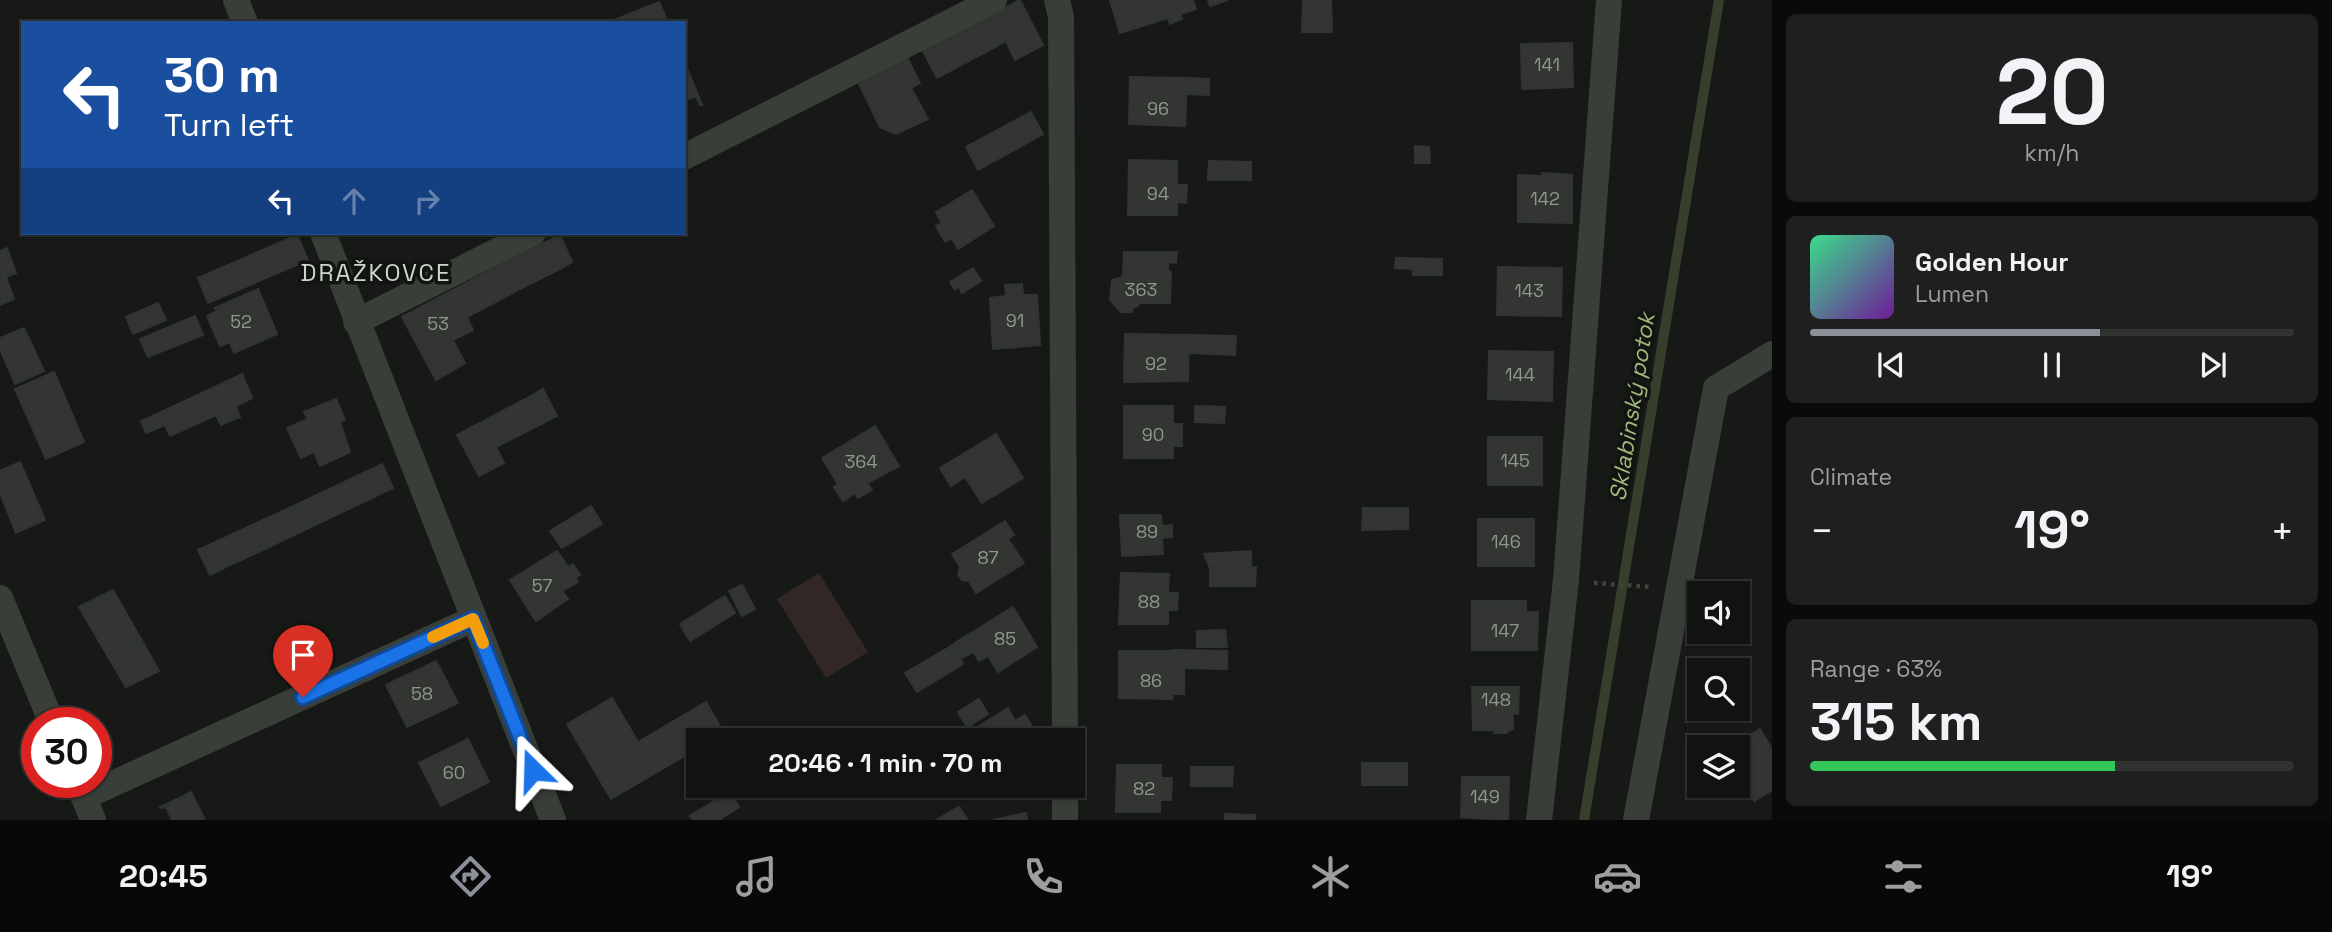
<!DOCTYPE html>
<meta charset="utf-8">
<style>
body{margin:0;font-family:"Space Grotesk",sans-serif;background:#1e201f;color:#f1f3f6;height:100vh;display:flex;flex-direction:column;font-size:26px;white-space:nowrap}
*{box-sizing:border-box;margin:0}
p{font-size:23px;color:#9c9e9f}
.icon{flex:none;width:38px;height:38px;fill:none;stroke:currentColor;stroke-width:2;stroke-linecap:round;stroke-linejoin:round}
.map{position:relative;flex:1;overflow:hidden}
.details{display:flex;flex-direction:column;gap:14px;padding:14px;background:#090a09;width:560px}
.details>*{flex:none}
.hud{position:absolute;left:21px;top:21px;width:665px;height:214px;border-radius:0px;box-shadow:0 2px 5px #0004,0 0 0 2px #303231;background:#1a4fa0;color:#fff;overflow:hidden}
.controls{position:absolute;left:1687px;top:581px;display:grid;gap:14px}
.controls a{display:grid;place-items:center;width:63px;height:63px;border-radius:0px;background:#111311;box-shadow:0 2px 5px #0004,0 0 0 2px #303231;font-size:35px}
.speed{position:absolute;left:21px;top:707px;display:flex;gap:14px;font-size:35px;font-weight:700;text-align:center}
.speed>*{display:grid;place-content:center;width:91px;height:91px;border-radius:50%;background:#111311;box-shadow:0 2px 5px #0004,0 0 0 2px #303231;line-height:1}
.speed .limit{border:10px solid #d22;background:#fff;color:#111}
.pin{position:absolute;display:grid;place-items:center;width:60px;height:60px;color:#fff;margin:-72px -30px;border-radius:50% 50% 50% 0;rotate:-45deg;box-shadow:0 0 7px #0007}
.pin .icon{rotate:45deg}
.me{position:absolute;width:77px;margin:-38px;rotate:338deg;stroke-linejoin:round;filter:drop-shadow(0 0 5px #0008)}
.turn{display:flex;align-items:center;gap:24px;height:147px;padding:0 28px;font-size:32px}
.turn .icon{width:91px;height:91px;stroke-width:2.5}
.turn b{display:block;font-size:49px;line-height:60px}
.lanes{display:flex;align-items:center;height:66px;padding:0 28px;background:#0003;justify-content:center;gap:35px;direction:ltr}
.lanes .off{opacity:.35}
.big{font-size:52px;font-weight:800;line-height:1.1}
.details .card{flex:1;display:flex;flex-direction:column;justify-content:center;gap:10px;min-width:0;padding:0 24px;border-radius:10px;background:#1e201f}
.details .dial{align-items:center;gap:0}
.dial b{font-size:91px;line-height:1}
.song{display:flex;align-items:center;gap:21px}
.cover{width:84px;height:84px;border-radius:10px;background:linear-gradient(135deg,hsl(150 70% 55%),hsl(280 70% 35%))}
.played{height:7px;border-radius:4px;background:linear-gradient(90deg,#8c9099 60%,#303231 60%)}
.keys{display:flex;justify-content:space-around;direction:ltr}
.heat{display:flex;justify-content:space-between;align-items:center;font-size:38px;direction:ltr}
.charge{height:10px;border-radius:5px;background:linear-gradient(90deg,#34c759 63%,#303231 0)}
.trip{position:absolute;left:686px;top:728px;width:399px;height:70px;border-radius:0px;background:#111311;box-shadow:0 2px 5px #0004,0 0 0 2px #303231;font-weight:800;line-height:70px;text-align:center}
.tab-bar{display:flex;height:112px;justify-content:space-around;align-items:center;background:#070807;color:#9c9e9f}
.tab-bar .icon{width:49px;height:49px}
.tab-bar .active{color:#8c9099}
.tab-bar b{font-size:32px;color:#f1f3f6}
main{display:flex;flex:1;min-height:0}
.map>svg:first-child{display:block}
.green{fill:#322726}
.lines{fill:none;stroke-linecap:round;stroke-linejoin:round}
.stream{stroke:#373f2c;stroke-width:10}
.building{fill:#323532;stroke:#313531;stroke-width:2}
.path{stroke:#40463d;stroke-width:4.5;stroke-dasharray:3.5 5;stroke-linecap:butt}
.minor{stroke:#393f38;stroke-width:26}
.route-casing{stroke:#114b97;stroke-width:18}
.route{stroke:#1a73e8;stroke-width:12}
.slow{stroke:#f59e0b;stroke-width:12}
.labels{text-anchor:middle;stroke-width:7;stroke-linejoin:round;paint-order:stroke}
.number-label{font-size:18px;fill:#8f998a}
.water-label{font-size:23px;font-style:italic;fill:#9fb87c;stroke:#121412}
.quarter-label{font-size:24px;letter-spacing:2px;fill:#cdd6c9;stroke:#121412}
</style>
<main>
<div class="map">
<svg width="1772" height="820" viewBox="0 0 1772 820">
<rect width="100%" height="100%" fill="#171917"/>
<path class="green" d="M819 573 868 652 826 678 777 599Z"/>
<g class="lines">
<path class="stream" d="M1584 820 1719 0"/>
</g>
<g class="building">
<path d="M1020 0 1043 45 1015 60 1006 41 997 46 984 19Z"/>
<path d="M1110 0H1176L1182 19 1170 24 1168 18 1120 33Z"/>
<path d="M1176 0H1193L1196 9 1180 14Z"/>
<path d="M1208 0H1228L1210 6Z"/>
<path d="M1303 0H1331L1332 32H1302Z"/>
<path d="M659 2 668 23H610L609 22Z"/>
<path d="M984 19 997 46 937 78 923 51Z"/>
<path d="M1572 43 1573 87 1522 89 1521 44Z"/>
<path d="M907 57 920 83 911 88 928 119 896 134 880 127 859 84Z"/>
<path d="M684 61 702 105H700L696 96 684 101Z"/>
<path d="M1130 77 1187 78 1185 126 1129 124Z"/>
<path d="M1187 78 1209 79V95L1186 94Z"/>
<path d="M1031 112 1043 134 978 170 966 147Z"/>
<path d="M1415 146 1429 147 1430 163H1415Z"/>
<path d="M1129 160 1177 161V185H1187L1186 203 1177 202V215H1128Z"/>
<path d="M1209 161 1251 162V180H1208Z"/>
<path d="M1542 173 1572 175V223L1518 222V175L1542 176Z"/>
<path d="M972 190 994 226 958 249 952 238 945 242 936 226 942 223 936 212Z"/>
<path d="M297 235 308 260 208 303 198 278Z"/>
<path d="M560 235 572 262 556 271 542 244Z"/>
<path d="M542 244 556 271 524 287 510 260Z"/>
<path d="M7 248 16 273 6 277 14 299 0 305V251Z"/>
<path d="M1124 252H1177L1176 263 1168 262V270L1171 272 1170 303H1140L1136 307H1133L1132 312H1121L1110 300 1112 280 1123 277Z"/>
<path d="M1396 258 1442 259V275H1413V269L1395 268Z"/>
<path d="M510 260 524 287 467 317 473 330 453 340 465 363 436 380 402 317Z"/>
<path d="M1498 267 1562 268 1561 316 1497 315Z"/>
<path d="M973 268 981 281 962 293 959 286 955 290 950 282Z"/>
<path d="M1022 284 1023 295H1037L1040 345 993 349 990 298 1006 296 1005 285Z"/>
<path d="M258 289 277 334 234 353 230 342 220 346 207 316 217 311 215 308Z"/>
<path d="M158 303 166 320 133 334 126 317Z"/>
<path d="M195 316 203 335 148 357 140 339Z"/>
<path d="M24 328 44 371 15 384 0 349V338Z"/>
<path d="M1125 334 1189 335 1188 381 1124 382Z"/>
<path d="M1189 335 1236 336 1235 355 1189 353Z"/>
<path d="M1489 351 1553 352 1552 401 1488 399Z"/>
<path d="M54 372 84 442 46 459 15 389Z"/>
<path d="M242 374 252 398 236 406 240 417 221 425 216 415 170 436 159 413Z"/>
<path d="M543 389 557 416 545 422 531 396Z"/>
<path d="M531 396 545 422 496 447 504 463 479 476 457 435Z"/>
<path d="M336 399 345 420 340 422 350 452 320 466 314 452 301 458 287 428 308 419 304 412Z"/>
<path d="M1124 406H1173V424H1182V446H1173V458H1124Z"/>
<path d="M1195 406 1225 407 1224 423 1195 422Z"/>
<path d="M159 413 165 425 146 433 141 421Z"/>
<path d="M875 426 899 466 867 483 872 490 858 498 855 493 843 501 834 487 838 484 822 458Z"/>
<path d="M996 434 1023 478 982 503 965 477 951 486 940 468Z"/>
<rect x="1488" y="437" width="54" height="48"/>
<path d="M20 462 45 520 16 533 0 493V471Z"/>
<path d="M382 464 393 488 311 527 300 503Z"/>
<path d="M300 503 311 527 263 550 252 525Z"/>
<path d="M591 506 602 524 562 548 550 531Z"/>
<path d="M1363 508H1408V529L1362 530Z"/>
<path d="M1120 515H1161L1162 526 1172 525V537L1162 538 1163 554 1122 556Z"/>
<rect x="1478" y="519" width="56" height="47"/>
<path d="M1005 521 1014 535 1008 539 1024 563 976 593 969 581 962 580 958 574 960 567 952 554Z"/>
<path d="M252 525 263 550 222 569 209 545Z"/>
<path d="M209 545 222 569 210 575 198 550Z"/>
<path d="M557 551 568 567 573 564 580 575 575 578 578 582 562 591 568 599 536 621 510 580Z"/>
<path d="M1251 551V567L1210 568 1204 554Z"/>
<path d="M1256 567 1255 586H1210V568Z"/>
<path d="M1121 573 1169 574 1168 593H1178L1177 610H1168V624H1119Z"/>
<path d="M742 585 755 609 742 616 729 591Z"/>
<path d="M113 590 141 639 107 655 79 607Z"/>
<path d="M725 596 735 613 690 641 680 624Z"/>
<path d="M1472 601H1526V612H1538L1537 650H1472Z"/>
<path d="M1013 607 1037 647 998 672 973 632Z"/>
<path d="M1225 630 1227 647H1197V631Z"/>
<path d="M973 632 988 656 979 661 964 637Z"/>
<path d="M964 637 973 652 960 659 951 646Z"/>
<path d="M141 639 159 671 126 687 107 655Z"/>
<path d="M951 646 963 664 917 692 905 673Z"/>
<path d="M1173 650 1227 651V669L1173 668Z"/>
<path d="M1119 651H1173V668H1184V694H1173L1172 699 1119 698Z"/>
<path d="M436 661 458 703 407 727 386 685Z"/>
<path d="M1472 687H1519L1518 714 1513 713V729L1507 731V733H1494L1495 730H1473Z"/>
<path d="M612 698 638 742 706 702 724 733 711 740H698V748L611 799 567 724Z"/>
<path d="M979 699 988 714 967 727 958 712Z"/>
<path d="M1008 708 1015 721 1025 715 1036 733 1027 739 1028 740H967L964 736Z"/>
<path d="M1760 729 1772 749V790L1754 801 1738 774V747H1731Z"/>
<path d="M468 739 489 782 441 806 419 763Z"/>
<rect x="1362" y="763" width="45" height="22"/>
<path d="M1117 765H1161V778H1172L1171 800H1160V812H1116Z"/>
<path d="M1191 767H1233L1232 786H1191Z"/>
<path d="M1462 777H1509L1508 820 1461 817Z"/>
<path d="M910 786H924L914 792Z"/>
<path d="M730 791 739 807 719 820H693L690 816Z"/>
<path d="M191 792 205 820H172L166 807 159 808Z"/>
<path d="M959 807 968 820H937L951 811Z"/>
<path d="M1026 813 1027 820H993Z"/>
<path d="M1225 814 1255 815V820H1225Z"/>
</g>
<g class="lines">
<path class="path" d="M1594 583 1652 587"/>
<g class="minor">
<path d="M236 0 245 23"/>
<path d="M1057 0 1061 17 1065 740"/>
<path d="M684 157 994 0"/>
<path d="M323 233 553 820"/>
<path d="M356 322 533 233"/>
<path d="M0 598 52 723"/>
<path d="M78 782 93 820"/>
<path d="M1065 786V820"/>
<path d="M84 797 473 619"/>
<path d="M1539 820 1566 580 1609 0"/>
<path d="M1636 820 1716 388 1772 354"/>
</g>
</g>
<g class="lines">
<defs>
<path id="route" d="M303 697 473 619 533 770"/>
</defs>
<use href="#route" class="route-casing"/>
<use href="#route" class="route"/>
<path class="slow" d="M433 637 473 619 483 643"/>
</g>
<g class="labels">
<g class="number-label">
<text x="1547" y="71">141</text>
<text x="1158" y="115">96</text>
<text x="1158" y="200">94</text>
<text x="1545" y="205">142</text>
<text x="1141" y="296">363</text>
<text x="1529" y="297">143</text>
<text x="1015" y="327">91</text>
<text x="241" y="328">52</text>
<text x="438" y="330">53</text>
<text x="1156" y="370">92</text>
<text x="1520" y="381">144</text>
<text x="1153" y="441">90</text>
<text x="1515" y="467">145</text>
<text x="861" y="468">364</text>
<text x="1147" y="538">89</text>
<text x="1506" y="548">146</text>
<text x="988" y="564">87</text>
<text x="542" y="592">57</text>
<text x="1149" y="608">88</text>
<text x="1505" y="637">147</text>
<text x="1005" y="645">85</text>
<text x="1151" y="687">86</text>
<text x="422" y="700">58</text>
<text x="1496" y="706">148</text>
<text x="454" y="779">60</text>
<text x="1144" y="795">82</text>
<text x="1485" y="803">149</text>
</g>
<g class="water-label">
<text transform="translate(1632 407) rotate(-81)" y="8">Sklabinský potok</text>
</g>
<g class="quarter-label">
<text x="376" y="281">DRAŽKOVCE</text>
</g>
</g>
</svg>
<div class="controls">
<a><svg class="icon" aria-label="sound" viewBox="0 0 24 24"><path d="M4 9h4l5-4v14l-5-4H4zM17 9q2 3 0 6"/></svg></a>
<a><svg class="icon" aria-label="search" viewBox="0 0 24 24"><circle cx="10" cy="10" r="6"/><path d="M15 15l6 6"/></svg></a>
<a><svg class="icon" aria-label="layers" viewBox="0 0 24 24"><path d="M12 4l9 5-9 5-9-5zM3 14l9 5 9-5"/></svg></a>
</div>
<div class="speed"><div class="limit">30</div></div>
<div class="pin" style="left:303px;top:697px;background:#d93025"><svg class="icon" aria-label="arrive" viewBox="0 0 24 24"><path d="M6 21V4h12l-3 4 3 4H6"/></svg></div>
<svg class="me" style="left:533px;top:770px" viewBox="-20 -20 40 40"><path d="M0-17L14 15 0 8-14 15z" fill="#1a73e8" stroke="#fff" stroke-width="4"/></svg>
<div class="trip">20:46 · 1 min · 70 m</div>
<div class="hud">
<div class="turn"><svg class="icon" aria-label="left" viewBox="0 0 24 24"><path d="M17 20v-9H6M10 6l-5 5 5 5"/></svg><div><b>30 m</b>Turn left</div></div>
<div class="lanes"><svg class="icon" aria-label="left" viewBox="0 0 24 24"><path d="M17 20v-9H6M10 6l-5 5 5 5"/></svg><svg class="icon off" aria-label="ahead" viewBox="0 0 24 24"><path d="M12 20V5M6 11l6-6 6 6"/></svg><svg class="icon off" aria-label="right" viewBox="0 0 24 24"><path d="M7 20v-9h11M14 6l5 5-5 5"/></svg></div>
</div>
</div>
<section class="details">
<div class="card dial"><b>20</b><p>km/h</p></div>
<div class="card">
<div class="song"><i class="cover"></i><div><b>Golden Hour</b><p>Lumen</p></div></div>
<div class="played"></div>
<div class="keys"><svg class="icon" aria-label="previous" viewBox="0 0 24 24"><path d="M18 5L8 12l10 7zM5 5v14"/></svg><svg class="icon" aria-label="pause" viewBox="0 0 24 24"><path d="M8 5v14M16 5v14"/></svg><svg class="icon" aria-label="next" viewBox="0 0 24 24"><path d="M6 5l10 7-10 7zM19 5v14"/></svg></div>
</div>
<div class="card"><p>Climate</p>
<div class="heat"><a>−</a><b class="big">19°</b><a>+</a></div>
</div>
<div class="card"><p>Range · 63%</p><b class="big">315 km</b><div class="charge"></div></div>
</section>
</main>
<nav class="tab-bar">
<b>20:45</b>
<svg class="icon active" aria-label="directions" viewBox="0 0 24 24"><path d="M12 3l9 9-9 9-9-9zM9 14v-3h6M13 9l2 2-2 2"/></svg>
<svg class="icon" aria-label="music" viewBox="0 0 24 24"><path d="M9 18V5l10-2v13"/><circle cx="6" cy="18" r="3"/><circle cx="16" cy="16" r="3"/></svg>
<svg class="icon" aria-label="phone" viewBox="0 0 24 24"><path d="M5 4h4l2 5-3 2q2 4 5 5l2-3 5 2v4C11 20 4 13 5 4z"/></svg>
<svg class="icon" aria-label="climate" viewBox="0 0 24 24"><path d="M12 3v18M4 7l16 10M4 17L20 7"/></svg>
<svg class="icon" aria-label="car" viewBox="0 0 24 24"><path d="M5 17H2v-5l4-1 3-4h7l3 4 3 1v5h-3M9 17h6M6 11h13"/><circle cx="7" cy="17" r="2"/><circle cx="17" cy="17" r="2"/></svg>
<svg class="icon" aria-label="filters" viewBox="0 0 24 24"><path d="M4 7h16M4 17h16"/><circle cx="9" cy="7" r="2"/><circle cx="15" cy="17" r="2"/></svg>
<b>19°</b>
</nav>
